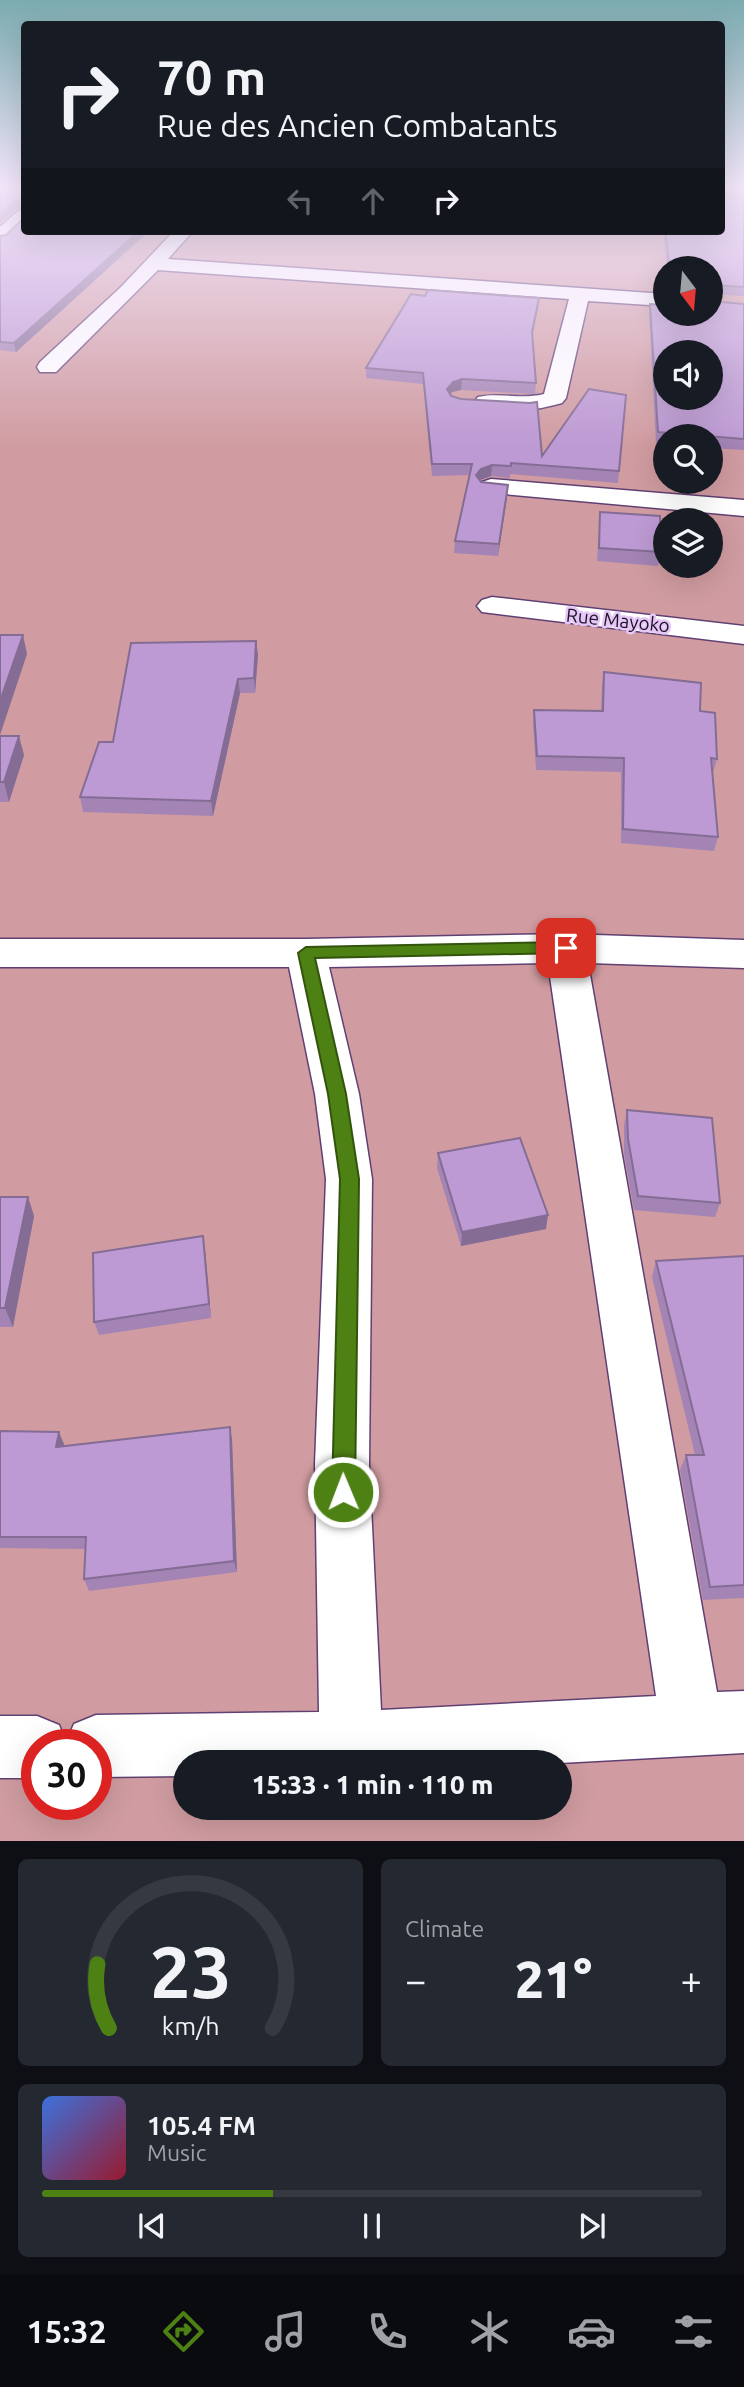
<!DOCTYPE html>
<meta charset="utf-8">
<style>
body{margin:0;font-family:Ubuntu,sans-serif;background:#242831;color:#f1f3f6;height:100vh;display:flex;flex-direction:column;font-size:26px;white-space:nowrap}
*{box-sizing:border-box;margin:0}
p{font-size:23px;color:#9ea1a6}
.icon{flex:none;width:38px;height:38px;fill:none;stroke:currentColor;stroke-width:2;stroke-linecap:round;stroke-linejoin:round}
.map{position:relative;height:1841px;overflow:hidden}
.panel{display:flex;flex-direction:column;gap:18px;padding:18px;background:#0d0f14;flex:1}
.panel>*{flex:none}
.top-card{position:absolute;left:21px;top:21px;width:704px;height:214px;border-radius:7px;box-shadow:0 7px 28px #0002;background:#171b24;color:#f1f3f6;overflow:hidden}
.needle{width:46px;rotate:164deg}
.buttons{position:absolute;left:653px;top:256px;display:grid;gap:14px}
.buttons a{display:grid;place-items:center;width:70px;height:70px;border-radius:50%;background:#171b24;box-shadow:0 7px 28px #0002;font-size:35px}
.speed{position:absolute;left:21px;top:1729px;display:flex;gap:14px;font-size:35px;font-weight:700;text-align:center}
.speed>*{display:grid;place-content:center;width:91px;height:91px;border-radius:50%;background:#171b24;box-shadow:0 7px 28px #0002;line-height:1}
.speed .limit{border:10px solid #d22;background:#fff;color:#111}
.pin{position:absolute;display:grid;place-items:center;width:60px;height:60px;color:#fff;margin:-30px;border-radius:14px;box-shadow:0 4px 10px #0006}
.me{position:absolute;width:77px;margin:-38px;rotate:359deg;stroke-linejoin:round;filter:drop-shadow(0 0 5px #0008)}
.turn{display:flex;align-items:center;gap:24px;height:147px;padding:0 21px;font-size:32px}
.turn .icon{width:91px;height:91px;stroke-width:2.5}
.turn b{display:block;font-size:49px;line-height:60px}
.lanes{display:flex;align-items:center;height:66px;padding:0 21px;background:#0003;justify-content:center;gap:35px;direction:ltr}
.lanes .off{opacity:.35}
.big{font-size:52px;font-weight:800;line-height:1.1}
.panel .widget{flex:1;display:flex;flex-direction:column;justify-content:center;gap:10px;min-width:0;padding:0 24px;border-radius:10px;background:#242831}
.panel .dial{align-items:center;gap:0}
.dial svg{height:182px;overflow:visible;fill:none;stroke:#363941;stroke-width:7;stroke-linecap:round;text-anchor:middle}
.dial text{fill:#f1f3f6;stroke:none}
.song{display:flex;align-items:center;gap:21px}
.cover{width:84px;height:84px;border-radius:10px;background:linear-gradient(135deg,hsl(220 70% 55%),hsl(350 70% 35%))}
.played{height:7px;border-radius:4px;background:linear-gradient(90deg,#4e8114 35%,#363941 35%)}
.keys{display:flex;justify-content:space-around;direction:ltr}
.heat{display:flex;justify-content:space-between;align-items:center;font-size:38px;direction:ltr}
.panel .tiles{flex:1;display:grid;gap:18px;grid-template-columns:1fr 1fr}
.widget:last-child{grid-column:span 2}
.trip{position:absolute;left:173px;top:1750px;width:399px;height:70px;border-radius:35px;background:#171b24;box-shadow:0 7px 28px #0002;font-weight:800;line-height:70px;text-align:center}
.tabs{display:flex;height:112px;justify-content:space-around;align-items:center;background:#090b0e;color:#9ea1a6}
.tabs .icon{width:49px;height:49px}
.tabs .on{color:#4e8114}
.tabs b{font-size:32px;color:#f1f3f6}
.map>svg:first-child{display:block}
.green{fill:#d09ca1;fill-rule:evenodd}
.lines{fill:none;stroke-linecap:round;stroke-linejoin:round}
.minor-casing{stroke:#604073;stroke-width:3}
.minor{fill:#fff;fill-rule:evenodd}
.wall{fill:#a384b5}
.shaded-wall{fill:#846c94}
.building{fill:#bd9ad3;stroke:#846c94;stroke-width:2;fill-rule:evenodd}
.route{fill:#4e8114;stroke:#33540d;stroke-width:2}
.labels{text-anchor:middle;stroke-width:5;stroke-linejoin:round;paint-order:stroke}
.far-street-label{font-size:19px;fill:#201328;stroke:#e5c7f7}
</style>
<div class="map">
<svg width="744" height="1841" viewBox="0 0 744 1841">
<rect width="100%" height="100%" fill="#e5c7f7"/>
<path class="green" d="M0 188H24V231H721V188H744V1841H0ZM665 268H710V313H665ZM665 352H710V397H665ZM665 436H710V481H665ZM665 520H710V565H665ZM37 1745H96V1804H37ZM186 1762H560V1808H186Z"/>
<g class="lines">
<defs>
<g id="minor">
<path d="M24 210V224L6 241 0 243V227L18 211Z"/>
<path d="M174 231H193L168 259 665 294V306L588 301 566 398 562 403C533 411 508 414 478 407L474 402 478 397C500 392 521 400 544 394L569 299 158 270 56 372H40L37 367 40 362 121 287Z"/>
<path d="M491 479 744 500V516L482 492 478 487 482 482Z"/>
<path d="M492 597 744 626V644L482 612 477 606 482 600Z"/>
<path d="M566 934 744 940V968L588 963 717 1692 744 1691V1753L560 1763 186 1762V1776L96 1777V1745H37V1778H0V1716H37L59 1725 66 1742 74 1724 96 1715 319 1712 315 1464 326 1179 315 1094 289 967H0V939H306ZM548 963 656 1696 381 1710 369 1464 372 1179 359 1094 329 967Z"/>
</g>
</defs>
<use href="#minor" class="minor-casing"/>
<use href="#minor" class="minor"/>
</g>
<g class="wall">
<path d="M24 188V231H149L16 352 0 350V236L6 235 24 218V208L16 209Z"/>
<path d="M721 188H744V193L721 192Z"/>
<path d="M744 198V296L710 294V268H667L663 231H721Z"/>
<path d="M425 296 539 298 532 337 536 383 535 394 461 390 452 392 451 395 542 456 619 471 618 483 510 474V478L491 476 480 480 481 482 507 497 498 556 454 553 455 541 470 475 432 476 423 384 366 378V368Z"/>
<path d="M650 304H744V450L710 448V436H665V444L656 443 649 314Z"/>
<path d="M600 512 661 552 658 566 597 561Z"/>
<path d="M256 641 258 655 255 693H240L213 816 83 812 80 797 113 742Z"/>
<path d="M604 672 700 711 717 759 713 773 712 772 718 837 714 851 621 843V772L536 770 533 724 534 710 601 711 602 686Z"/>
<path d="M0 736 24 755 9 802H0Z"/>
<path d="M627 1110 720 1203 715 1217 634 1210 624 1154V1125Z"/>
<path d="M438 1153 546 1229 461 1246 437 1168Z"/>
<path d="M0 1197H28L34 1216 13 1327H0Z"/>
<path d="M205 1250 211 1318 99 1335 94 1322Z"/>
<path d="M744 1256V1598L703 1600 680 1470 686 1455H695L652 1277 656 1261Z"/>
<path d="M230 1427 232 1440 237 1572 89 1591 84 1579 85 1549 0 1548V1431L64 1444V1446Z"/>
</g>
<g class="shaded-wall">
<path d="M24 200V208L16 209 0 223V214L15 201Z"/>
<path d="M139 231H149L16 352 14 343Z"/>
<path d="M539 298 538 308 531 343 532 332Z"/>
<path d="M462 379 461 390 452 392 446 400 447 389 453 382Z"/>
<path d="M492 465 491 476 480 480 476 475 481 469Z"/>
<path d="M508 485 507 497 498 556 499 544Z"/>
<path d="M23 635 27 654 0 735V701Z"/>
<path d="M256 641 258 655 255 693 254 678Z"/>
<path d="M238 679 240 693 213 816 211 801Z"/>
<path d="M19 736 24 755 9 802 4 782Z"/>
<path d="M28 1197 34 1216 13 1327 5 1308Z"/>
<path d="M548 1215 546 1229 461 1246 462 1232Z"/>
<path d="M203 1236 205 1250 211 1318 209 1304Z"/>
<path d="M230 1427 232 1440 237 1572 234 1561Z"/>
<path d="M59 1432 64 1444 61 1460 56 1447Z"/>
</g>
<g class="building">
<path d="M0 188H24V231H139L14 343 0 342V236L6 235 24 218V200L15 201 0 214Z"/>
<path d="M721 197 744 198V287L712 285 710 286V268H670L665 231H721Z"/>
<path d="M428 290 539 298 532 332 536 383 462 379 453 382 447 389 451 396 461 399 530 403 537 402 542 456 589 389 626 395 619 471 511 463V466L492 465 481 469 476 475 481 482 508 485 499 544 455 541 472 464H432L423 373 366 368 411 294 425 296Z"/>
<path d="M710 301 744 304V439L658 432 650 304 665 305V313H710ZM665 352H710V397H665Z"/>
<path d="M600 512 660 516 661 552 599 548Z"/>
<path d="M0 635H23L0 701Z"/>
<path d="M256 641 254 678 238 679 211 801 80 797 99 742H113L131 643Z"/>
<path d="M604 672 701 683 700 711 715 713 717 759 711 758 718 837 623 829 624 758 537 756 534 710 603 711Z"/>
<path d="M0 736H19L4 782H0Z"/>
<path d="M627 1110 712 1118 720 1203 638 1196 628 1139Z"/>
<path d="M520 1138 548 1215 462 1232 438 1153Z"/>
<path d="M0 1197H28L5 1308H0Z"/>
<path d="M203 1236 209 1304 94 1322 93 1253Z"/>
<path d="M744 1256V1585L710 1587 686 1455H704L656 1261Z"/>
<path d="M230 1427 234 1561 84 1579 86 1537H0V1431L59 1432 56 1447Z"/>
</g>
<linearGradient id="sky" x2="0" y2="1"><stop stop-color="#7babb0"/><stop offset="0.42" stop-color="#f3e6fb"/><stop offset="1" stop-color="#f3e6fb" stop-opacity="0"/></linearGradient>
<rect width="744" height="446" fill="url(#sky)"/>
<path class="route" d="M566 942 574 948 566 953 315 958 346 1094 359 1179 355 1492 351 1500 343 1503 335 1500 332 1492 340 1179 328 1094 298 953 306 947Z"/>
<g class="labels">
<g class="far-street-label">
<text transform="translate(618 620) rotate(6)" y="7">Rue Mayoko</text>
</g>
</g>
</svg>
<div class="buttons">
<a><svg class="needle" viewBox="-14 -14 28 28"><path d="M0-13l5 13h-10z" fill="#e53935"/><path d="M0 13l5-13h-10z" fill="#9ea1a6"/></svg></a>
<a><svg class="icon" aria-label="sound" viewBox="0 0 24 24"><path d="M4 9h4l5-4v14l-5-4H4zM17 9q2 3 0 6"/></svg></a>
<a><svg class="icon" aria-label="search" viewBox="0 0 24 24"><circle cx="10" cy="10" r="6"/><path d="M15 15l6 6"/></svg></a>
<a><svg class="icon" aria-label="layers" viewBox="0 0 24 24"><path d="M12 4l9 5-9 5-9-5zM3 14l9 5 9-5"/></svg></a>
</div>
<div class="speed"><div class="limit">30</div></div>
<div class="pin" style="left:566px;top:948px;background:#d93025"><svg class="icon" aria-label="arrive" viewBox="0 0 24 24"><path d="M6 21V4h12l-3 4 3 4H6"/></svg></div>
<svg class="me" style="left:343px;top:1492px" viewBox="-20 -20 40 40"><circle r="17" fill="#4e8114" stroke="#fff" stroke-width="3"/><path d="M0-11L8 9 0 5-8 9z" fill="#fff"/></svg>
<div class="trip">15:33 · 1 min · 110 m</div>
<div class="top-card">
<div class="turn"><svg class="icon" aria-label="right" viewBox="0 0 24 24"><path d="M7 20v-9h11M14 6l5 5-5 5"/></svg><div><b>70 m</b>Rue des Ancien Combatants</div></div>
<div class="lanes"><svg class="icon off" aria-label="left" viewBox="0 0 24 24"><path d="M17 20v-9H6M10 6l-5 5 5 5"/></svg><svg class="icon off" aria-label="ahead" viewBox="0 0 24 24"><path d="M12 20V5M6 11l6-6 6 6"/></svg><svg class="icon" aria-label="right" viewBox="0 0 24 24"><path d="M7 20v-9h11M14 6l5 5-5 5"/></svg></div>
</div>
</div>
<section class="panel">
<div class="tiles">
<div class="widget dial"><svg viewBox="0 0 100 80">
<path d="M14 69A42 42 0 1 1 86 69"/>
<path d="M14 69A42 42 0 0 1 9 41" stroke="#4e8114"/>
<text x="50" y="56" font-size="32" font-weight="700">23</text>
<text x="50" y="72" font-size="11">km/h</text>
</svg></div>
<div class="widget"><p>Climate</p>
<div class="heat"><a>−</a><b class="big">21°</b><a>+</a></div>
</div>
<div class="widget">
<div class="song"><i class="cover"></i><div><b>105.4 FM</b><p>Music</p></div></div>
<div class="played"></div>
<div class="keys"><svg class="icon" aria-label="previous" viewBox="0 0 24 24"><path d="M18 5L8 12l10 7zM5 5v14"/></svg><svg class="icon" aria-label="pause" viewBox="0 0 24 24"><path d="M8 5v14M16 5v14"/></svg><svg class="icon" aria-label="next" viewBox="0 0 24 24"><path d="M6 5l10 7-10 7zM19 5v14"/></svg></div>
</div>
</div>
</section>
<nav class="tabs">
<b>15:32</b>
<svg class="icon on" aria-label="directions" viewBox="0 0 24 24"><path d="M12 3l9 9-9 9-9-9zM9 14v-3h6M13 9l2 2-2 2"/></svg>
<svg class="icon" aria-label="music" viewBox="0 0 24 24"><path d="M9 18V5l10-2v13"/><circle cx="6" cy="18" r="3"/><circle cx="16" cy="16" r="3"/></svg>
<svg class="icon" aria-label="phone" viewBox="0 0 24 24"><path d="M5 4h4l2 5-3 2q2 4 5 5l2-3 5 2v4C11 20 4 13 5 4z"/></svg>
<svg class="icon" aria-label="climate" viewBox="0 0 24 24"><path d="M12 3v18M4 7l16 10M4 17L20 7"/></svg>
<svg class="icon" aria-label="car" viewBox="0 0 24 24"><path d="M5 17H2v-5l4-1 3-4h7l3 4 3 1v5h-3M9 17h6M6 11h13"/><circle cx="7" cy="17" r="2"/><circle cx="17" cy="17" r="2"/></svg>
<svg class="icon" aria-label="filters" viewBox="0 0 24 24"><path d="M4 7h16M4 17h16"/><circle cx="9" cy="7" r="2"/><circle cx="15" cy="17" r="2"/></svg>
</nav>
